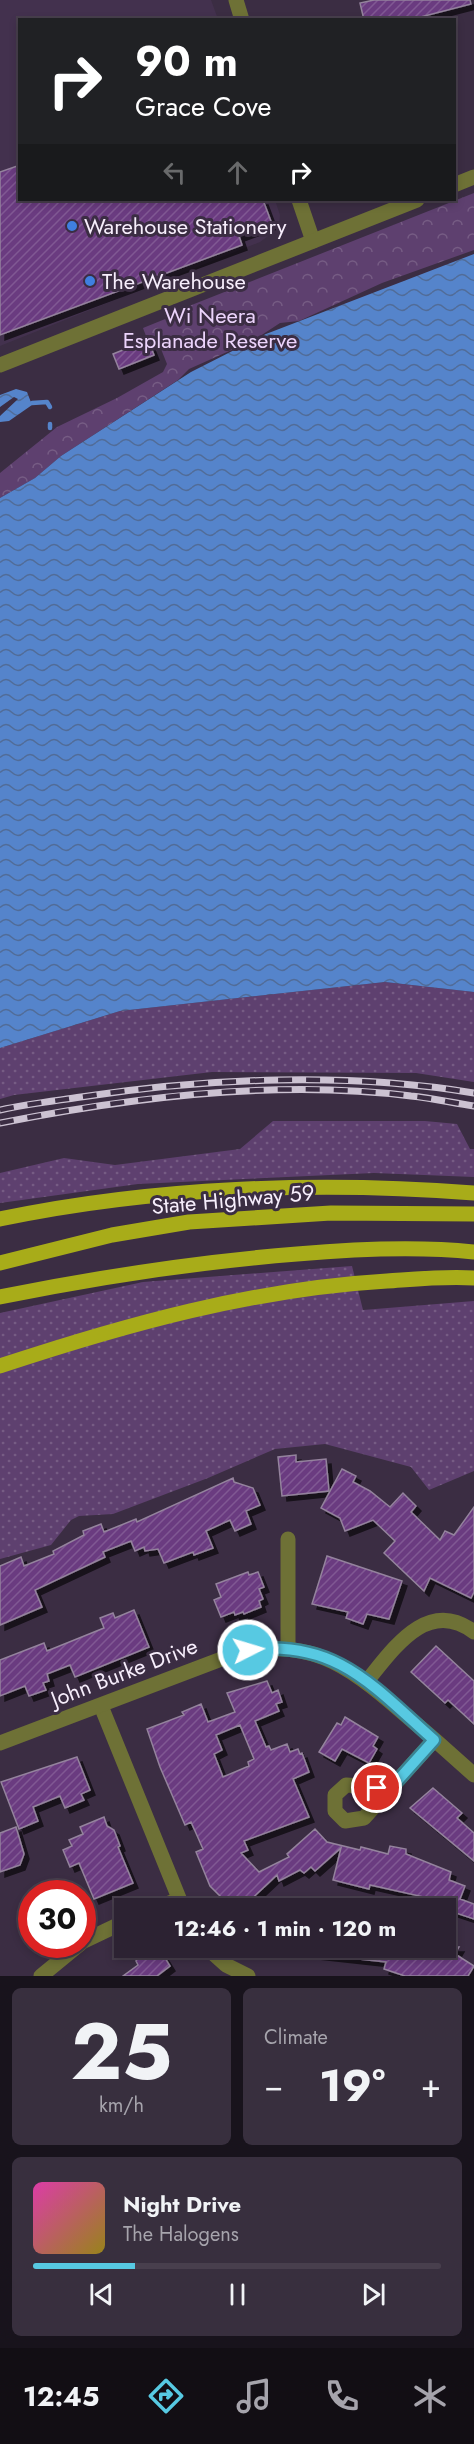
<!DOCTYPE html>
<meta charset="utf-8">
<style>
body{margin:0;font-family:Jost,sans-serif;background:#382f3e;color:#f1f3f6;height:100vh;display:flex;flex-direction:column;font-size:22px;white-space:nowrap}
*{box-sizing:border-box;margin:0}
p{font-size:20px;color:#a6a4ac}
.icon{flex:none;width:33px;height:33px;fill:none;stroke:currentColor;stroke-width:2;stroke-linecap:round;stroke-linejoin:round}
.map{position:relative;height:1976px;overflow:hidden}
.drawer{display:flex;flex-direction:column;gap:12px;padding:12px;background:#18131c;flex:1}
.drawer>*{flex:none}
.guide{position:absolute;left:18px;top:18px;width:438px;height:183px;border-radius:0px;box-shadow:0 3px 9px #0003,0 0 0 2px #483f4d;background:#202124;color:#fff;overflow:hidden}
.speed{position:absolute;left:18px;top:1880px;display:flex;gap:12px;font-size:30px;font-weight:700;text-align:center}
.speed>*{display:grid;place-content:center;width:78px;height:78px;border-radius:50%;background:#2c2232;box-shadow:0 3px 9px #0003,0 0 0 2px #483f4d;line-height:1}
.speed .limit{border:9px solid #d22;background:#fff;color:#111}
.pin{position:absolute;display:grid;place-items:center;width:51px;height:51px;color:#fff;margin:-26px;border:3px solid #fff;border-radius:50%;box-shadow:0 2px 6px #0007}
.me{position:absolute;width:66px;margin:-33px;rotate:85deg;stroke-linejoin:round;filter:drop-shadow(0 0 4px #0008)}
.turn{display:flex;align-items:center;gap:21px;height:126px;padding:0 18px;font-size:27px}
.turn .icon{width:78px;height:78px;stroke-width:2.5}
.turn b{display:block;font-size:42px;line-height:51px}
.lanes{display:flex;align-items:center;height:57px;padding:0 18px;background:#0003;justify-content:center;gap:30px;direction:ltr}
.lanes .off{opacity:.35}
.big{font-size:45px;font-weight:700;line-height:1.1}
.drawer .card{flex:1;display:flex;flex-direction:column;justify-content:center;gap:9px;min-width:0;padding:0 21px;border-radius:9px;background:#382f3e}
.drawer .dial{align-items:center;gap:0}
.dial b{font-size:78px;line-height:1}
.song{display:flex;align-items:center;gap:18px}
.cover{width:72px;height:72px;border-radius:9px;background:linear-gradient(135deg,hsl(320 70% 55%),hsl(50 70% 35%))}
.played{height:6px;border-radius:3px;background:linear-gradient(90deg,#57c9e2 25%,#483f4d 25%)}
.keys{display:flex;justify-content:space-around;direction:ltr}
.heat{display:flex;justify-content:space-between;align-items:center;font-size:33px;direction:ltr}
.drawer .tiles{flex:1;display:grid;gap:12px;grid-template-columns:1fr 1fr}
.card:last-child{grid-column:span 2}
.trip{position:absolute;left:114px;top:1898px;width:342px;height:60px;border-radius:0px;background:#2c2232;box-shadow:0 3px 9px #0003,0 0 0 2px #483f4d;font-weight:700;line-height:60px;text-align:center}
.dock{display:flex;height:96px;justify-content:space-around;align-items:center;background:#120e14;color:#a6a4ac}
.dock .icon{width:42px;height:42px}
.dock .selected{color:#57c9e2}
.dock b{font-size:27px;color:#f1f3f6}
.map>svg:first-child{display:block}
.built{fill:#43314e}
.grass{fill:url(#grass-dots)}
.park{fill:url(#park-crowns)}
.water{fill:url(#water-waves)}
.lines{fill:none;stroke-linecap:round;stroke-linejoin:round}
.stream{stroke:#5584cb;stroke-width:4.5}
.building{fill:url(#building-hatch);stroke:#94839d;stroke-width:1.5;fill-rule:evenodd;filter:url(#shadow)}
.minor{stroke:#6e7136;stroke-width:15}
.major{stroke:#a8ac19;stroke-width:15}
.rail-casing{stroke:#ccc2d2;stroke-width:7}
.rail{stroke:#3b2d43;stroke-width:4.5;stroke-dasharray:14;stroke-linecap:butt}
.route-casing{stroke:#398393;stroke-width:15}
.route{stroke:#57c9e2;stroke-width:10}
.shop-dot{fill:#3f7fe0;stroke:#3b2d43;stroke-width:2}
.labels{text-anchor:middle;stroke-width:6;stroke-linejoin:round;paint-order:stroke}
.poi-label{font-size:22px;fill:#f7eefc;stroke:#3b2d43;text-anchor:start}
.park-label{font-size:22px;fill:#ecd4fc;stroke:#3b2d43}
.street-label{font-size:22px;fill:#f7eefc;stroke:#3b2d43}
</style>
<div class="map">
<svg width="474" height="1976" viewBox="0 0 474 1976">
<defs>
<pattern id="grass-dots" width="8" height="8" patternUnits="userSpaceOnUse" patternTransform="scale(1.5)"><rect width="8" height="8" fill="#5e406f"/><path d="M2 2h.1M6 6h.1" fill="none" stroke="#765c84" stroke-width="1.8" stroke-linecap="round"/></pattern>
<pattern id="park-crowns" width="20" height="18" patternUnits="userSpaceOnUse" patternTransform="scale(1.5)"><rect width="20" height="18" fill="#5e406f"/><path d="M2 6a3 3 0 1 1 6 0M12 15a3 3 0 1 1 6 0" fill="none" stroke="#765c84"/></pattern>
<pattern id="water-waves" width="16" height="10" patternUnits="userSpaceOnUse" patternTransform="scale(1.5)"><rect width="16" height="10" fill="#5584cb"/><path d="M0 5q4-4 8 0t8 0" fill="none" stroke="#516c98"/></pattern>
<pattern id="building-hatch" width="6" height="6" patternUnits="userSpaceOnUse" patternTransform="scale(1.5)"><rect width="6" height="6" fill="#6a3b80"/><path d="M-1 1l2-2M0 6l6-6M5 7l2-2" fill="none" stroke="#805893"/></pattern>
<filter id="shadow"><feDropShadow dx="5" dy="5" stdDeviation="0" flood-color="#0009"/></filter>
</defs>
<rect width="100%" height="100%" fill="#3b2d43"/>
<path class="built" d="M0 0H211L218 19 20 20V200H275L280 215 279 228 260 242 0 346Z"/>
<g class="grass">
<path d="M385 982 474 992V1082L416 1073 212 1072 14 1095 0 1099V1048L120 1011Z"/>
<path d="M273 1121H425L457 1124 470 1149H474V1177L374 1173 138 1184 0 1203V1173L64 1158 115 1165 240 1149Z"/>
<path d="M352 1266 363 1310 474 1301V1471L429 1490 411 1467 325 1444 275 1449 208 1478 113 1514 79 1516 71 1520 51 1545 0 1559V1313L143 1282Z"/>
</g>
<path class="park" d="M474 193V250L382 283 299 321 280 323 254 340 189 369 178 380 61 456 35 478 0 498V473L57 427 117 398 163 372 167 364 161 349 152 352 143 328 180 313 179 310Z"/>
<g class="water">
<path d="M474 254V992L385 982 120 1011 0 1048V498L35 478 61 456 191 372 266 334Z"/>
<path d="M16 389 27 392 32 405 9 421 0 422V416L18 399 14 397 0 407V395Z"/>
</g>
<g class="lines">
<g class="stream">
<path d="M32 403 47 402 50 407"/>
<path d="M50 428V424"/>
</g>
</g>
<g class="building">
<path d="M374 0H470L471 4 409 20H364L360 3Z"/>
<path d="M20 165V200H263L272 224 239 236 242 245 0 335V172Z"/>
<path d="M148 340 154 355 119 369 113 354Z"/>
<path d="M296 1455V1462L326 1459 329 1491 282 1496 278 1457Z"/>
<path d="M342 1469 356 1476 353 1482 370 1491 390 1507 403 1493 416 1506 411 1512 440 1540 445 1531 454 1535 474 1507V1592L471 1598 430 1578 424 1591 384 1553 395 1541 373 1520 345 1531 340 1518 321 1508Z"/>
<path d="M233 1478 234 1482 253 1488 260 1505 246 1511 251 1524 235 1531 230 1520 206 1531 213 1548 194 1555 193 1552 164 1563 158 1549 145 1551 144 1547 135 1551 131 1541 103 1552 105 1557 35 1590 42 1607 0 1625V1566L21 1557 24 1566 54 1554 53 1551 84 1535 83 1531 101 1524 104 1532 136 1519 137 1522Z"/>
<path d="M327 1556 402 1581 389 1619 367 1614 363 1624 346 1618 348 1612 312 1604Z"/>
<path d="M248 1572 249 1575 258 1572 264 1587 259 1589 263 1599 259 1601 261 1607 244 1614 243 1612 235 1615 234 1612 221 1617 214 1600 221 1597 216 1584Z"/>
<path d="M134 1610 149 1647 75 1677 70 1665 47 1674 49 1681 43 1683 46 1690 29 1696 25 1686 0 1696V1660L44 1643 47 1651 104 1628 100 1618 113 1613 115 1618Z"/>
<path d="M436 1646 474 1681V1724L448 1700 445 1703 411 1672Z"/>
<path d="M267 1681 272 1693 278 1690 282 1702 276 1704 279 1711 255 1721 266 1747 269 1746 271 1750 287 1744 290 1752 298 1749 300 1754 302 1753 309 1772 293 1779 309 1817 244 1841 248 1850 241 1853 259 1872 289 1857 287 1854 315 1829 327 1842 360 1850 361 1847 388 1854 390 1846 406 1849V1854L451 1872 449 1880 465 1886 460 1899 474 1904V1919L423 1902 424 1897 370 1885 369 1889 333 1880 341 1848 315 1871 311 1867 304 1873 300 1870 279 1881 277 1875 242 1908H216L224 1900 210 1886 196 1852 203 1849 191 1822 185 1825 160 1767 147 1729 184 1715 182 1712 201 1704 208 1722 235 1712 227 1693ZM240 1725 254 1759 248 1762 249 1766 223 1777 214 1754 222 1750 216 1735Z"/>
<path d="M345 1717 378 1737 373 1746 377 1749 369 1763 342 1749 335 1761 319 1752 337 1723 341 1725Z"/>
<path d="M77 1757 90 1790 81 1794 84 1800 65 1808 60 1796 33 1807 38 1821 19 1829 1 1782Z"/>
<path d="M433 1788 462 1813 457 1818 474 1833V1861L410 1808Z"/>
<path d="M104 1817 107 1826 114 1830 120 1846 118 1847 133 1883 94 1899 79 1863 70 1867 63 1850 72 1846 69 1840 83 1834 80 1827Z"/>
<path d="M16 1827 24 1854 20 1865 0 1872V1833Z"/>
<path d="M152 1947 162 1953 170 1966 157 1976H123L138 1965 136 1961 138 1956Z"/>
<path d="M314 1947H459L455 1954 474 1966 468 1976H405L384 1969 386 1962 314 1954Z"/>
</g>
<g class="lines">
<g class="minor">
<path d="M236 0 242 20"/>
<path d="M454 185 474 177"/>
<path d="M299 200 313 241"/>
<path d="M0 365 417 200"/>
<path d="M288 1539V1648"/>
<path d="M367 1681C394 1648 428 1597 474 1632"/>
<path d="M101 1706 183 1908"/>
<path d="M0 1743 232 1655C306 1635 347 1664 401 1711 426 1732 450 1753 474 1775"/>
<path d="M391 1788 346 1785 335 1795V1811L345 1821 364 1818 434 1740"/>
<path d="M158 1908 179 1899"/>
<path d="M82 1942 124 1922"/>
<path d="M206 1947 226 1965 248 1976"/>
<path d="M41 1976 80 1944"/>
</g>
<g class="major">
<path d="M0 1219C153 1187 319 1181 474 1193"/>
<path d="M0 1263 112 1235 189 1222 331 1213 474 1214"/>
<path d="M0 1297C99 1277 196 1262 297 1254 355 1249 416 1246 474 1252"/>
<path d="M0 1366C127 1324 253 1289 387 1281 416 1279 445 1276 474 1278"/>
</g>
<defs>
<g id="rail">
<path d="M0 1110C27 1104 54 1101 81 1097 207 1078 348 1072 474 1093"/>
<path d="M0 1123C131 1097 278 1079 411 1096 432 1098 453 1103 474 1106"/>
</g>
</defs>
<use href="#rail" class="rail-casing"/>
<use href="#rail" class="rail"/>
</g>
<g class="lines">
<defs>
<path id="route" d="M248 1650C336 1639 373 1686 434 1740L391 1788H377"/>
</defs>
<use href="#route" class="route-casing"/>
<use href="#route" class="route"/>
</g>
<g class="shop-dot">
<circle cx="72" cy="226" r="6"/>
<circle cx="90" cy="281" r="6"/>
</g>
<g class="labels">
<g class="poi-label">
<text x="84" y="234">Warehouse Stationery</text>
<text x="102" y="289">The Warehouse</text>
</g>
<g class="park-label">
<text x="210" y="323">Wi Neera<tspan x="210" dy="25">Esplanade Reserve</tspan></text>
</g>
<g class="street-label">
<text transform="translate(233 1199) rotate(-5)" y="8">State Highway 59</text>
<text transform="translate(124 1672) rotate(-21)" y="8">John Burke Drive</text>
</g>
</g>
</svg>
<div class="speed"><div class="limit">30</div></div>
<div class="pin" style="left:377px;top:1788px;background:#d93025"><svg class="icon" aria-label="arrive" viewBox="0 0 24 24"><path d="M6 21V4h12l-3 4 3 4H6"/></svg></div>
<svg class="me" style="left:248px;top:1650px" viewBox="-20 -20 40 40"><circle r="17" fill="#57c9e2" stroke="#fff" stroke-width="3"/><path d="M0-11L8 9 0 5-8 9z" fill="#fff"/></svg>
<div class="trip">12:46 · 1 min · 120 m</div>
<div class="guide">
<div class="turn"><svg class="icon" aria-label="right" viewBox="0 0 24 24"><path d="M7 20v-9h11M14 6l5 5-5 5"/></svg><div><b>90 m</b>Grace Cove</div></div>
<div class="lanes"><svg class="icon off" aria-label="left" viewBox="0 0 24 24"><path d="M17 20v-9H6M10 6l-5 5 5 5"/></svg><svg class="icon off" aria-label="ahead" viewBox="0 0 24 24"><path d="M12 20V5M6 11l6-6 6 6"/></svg><svg class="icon" aria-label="right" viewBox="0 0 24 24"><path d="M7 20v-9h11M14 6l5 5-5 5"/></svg></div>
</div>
</div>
<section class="drawer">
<div class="tiles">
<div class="card dial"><b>25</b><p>km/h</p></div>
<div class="card"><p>Climate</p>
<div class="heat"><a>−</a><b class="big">19°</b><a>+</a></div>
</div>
<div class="card">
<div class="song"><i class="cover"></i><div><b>Night Drive</b><p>The Halogens</p></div></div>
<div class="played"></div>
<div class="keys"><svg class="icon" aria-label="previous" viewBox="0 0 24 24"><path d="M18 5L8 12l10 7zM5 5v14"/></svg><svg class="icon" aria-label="pause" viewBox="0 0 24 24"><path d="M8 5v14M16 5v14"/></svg><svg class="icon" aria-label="next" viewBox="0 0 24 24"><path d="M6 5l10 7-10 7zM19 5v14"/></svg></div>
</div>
</div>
</section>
<nav class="dock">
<b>12:45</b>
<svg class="icon selected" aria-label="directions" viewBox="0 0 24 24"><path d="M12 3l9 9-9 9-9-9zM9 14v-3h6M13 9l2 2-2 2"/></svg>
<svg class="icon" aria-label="music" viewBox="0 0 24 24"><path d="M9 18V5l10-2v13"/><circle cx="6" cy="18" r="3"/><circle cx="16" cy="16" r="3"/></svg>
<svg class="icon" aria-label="phone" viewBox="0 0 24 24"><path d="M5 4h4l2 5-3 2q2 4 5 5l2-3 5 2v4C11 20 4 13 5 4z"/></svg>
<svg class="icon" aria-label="climate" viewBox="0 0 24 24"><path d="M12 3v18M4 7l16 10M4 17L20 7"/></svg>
</nav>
